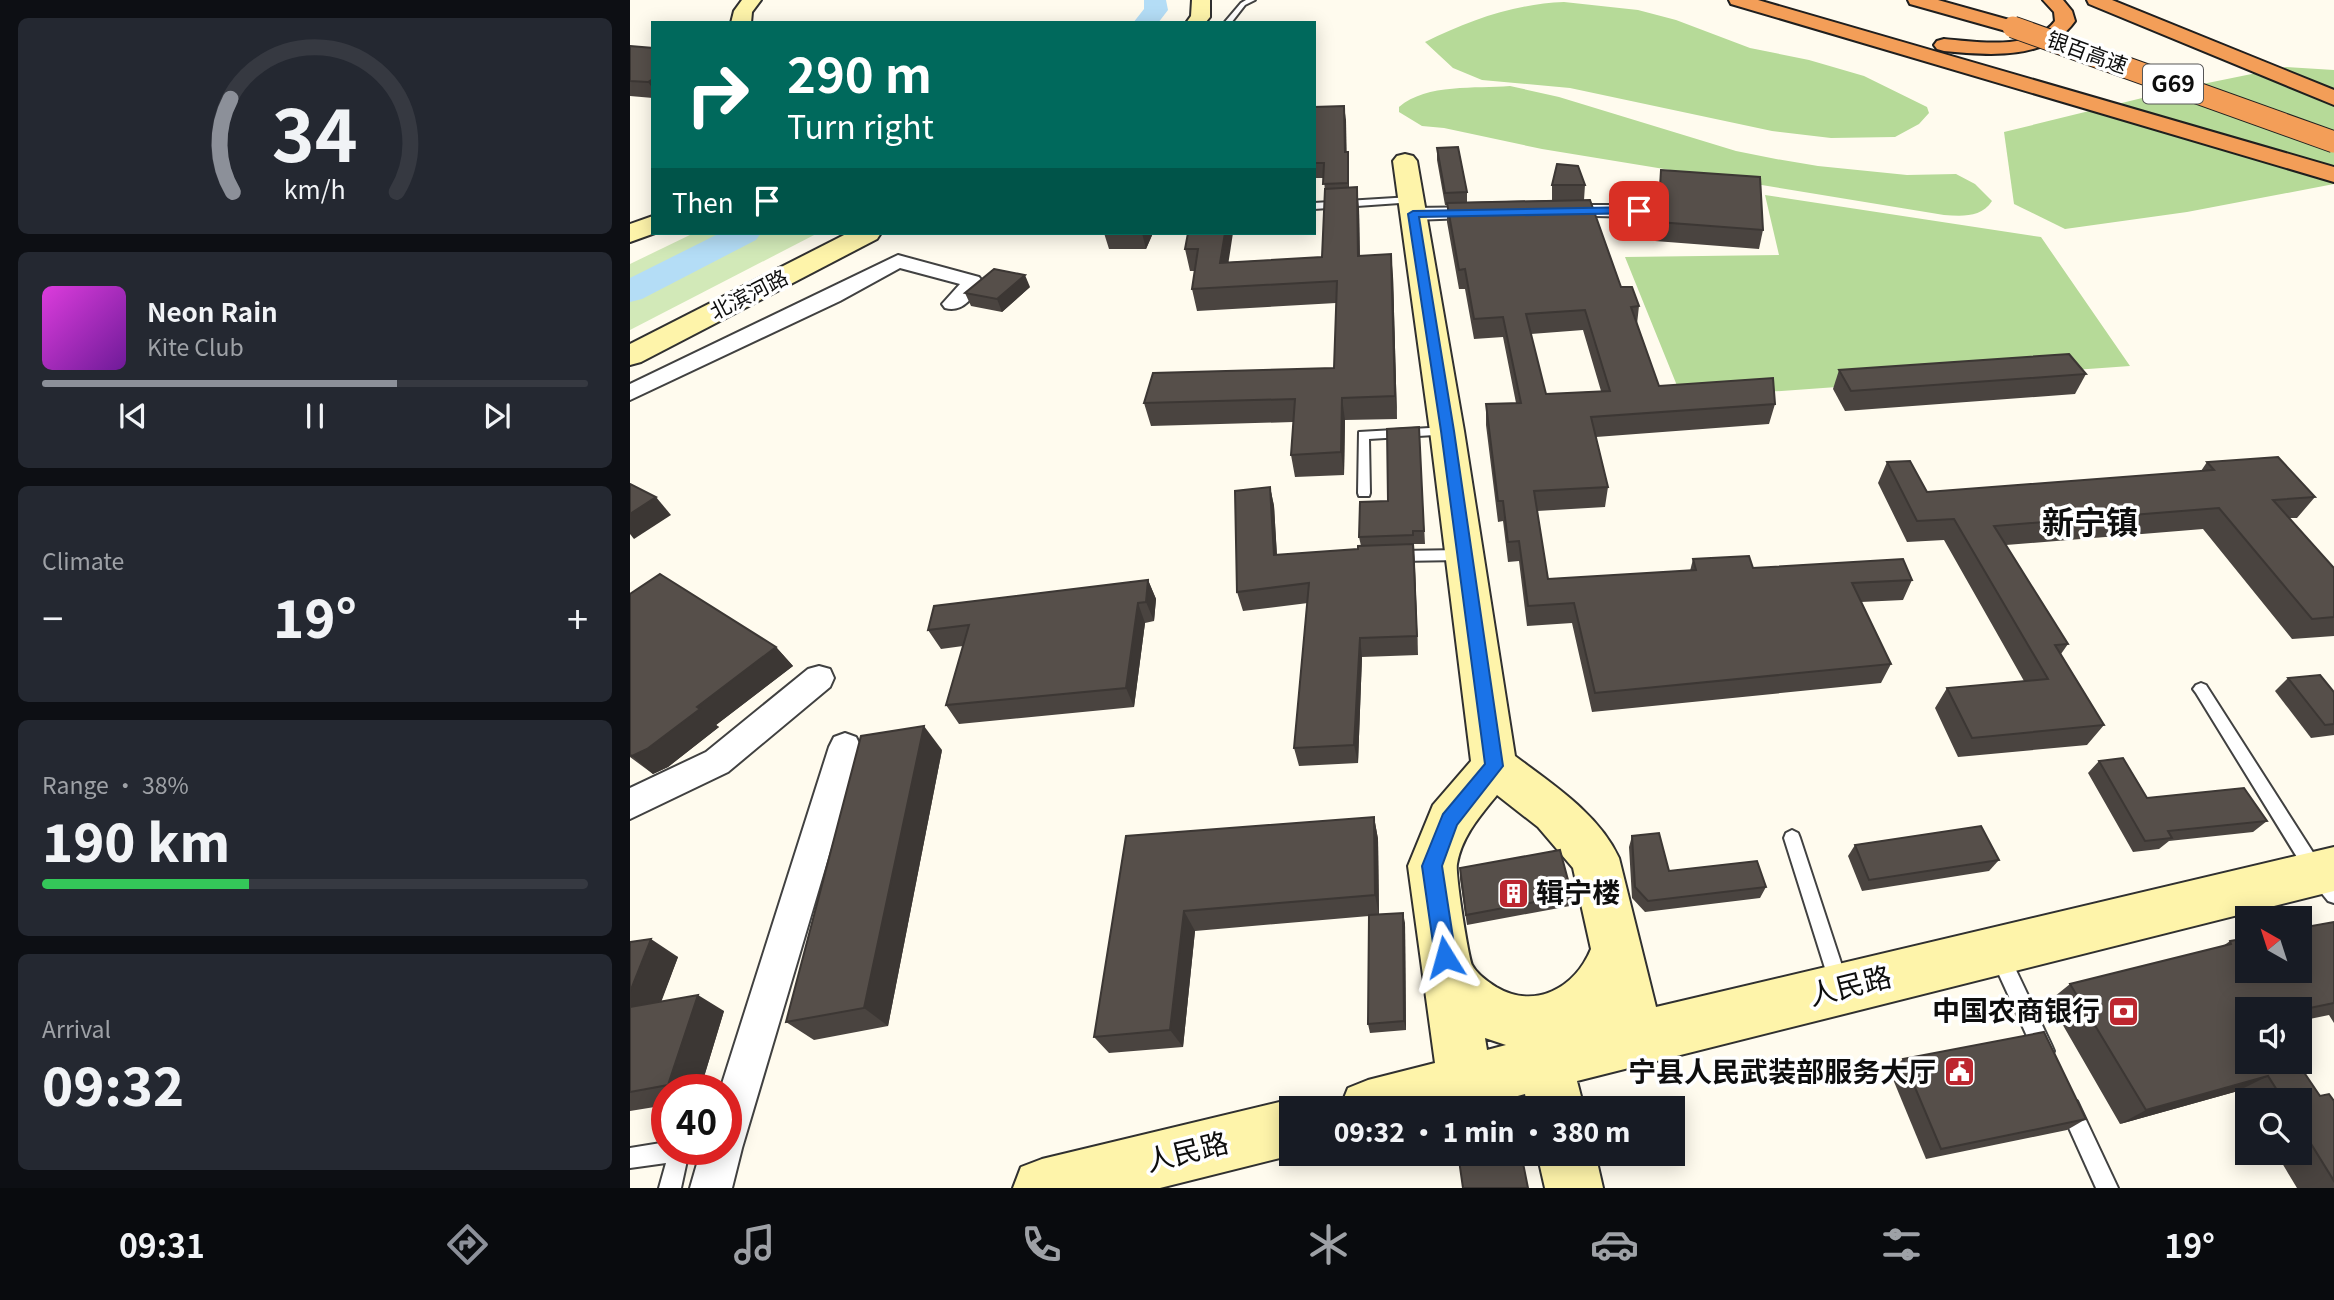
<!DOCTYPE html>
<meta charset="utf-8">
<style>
body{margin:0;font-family:Georgia,"Noto Sans SC",serif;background:#242831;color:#f1f3f6;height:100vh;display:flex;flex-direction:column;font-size:26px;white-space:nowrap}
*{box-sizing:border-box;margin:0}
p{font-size:23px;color:#9ea1a6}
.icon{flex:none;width:38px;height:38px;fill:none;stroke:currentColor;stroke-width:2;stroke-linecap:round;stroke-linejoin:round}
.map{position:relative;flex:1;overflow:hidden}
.sheet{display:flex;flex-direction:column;gap:18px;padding:18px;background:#0d0f14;width:630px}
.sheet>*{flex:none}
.hud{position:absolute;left:21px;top:21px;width:665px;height:214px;border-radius:0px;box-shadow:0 4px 18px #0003;background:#00695c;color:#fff;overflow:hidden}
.needle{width:46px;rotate:321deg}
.controls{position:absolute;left:1605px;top:906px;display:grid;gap:14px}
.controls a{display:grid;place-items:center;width:77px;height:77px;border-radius:0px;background:#171b24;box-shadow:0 4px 18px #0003;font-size:35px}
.speed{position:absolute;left:21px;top:1074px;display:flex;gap:14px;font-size:35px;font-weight:700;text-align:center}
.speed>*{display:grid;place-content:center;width:91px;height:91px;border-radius:50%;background:#171b24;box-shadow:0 4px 18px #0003;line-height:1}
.speed .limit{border:10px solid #d22;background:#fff;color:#111}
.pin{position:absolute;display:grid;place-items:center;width:60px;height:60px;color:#fff;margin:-30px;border-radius:14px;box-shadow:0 4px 10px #0006}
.me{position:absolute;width:77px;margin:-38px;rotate:352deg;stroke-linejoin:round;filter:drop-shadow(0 0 5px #0008)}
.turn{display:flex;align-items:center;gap:24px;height:147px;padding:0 21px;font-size:32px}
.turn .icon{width:91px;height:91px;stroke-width:2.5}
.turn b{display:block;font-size:49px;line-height:60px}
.then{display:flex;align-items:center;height:66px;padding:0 21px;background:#0003;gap:14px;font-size:26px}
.big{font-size:52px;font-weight:800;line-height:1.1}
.sheet .widget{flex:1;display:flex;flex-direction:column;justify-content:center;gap:10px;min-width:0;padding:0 24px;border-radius:10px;background:#242831}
.sheet .dial{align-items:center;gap:0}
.dial svg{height:182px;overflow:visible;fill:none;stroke:#363941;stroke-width:7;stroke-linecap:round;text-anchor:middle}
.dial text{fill:#f1f3f6;stroke:none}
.song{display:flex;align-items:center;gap:21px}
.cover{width:84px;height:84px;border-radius:10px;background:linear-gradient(135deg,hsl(300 70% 55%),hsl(280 70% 35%))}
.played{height:7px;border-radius:4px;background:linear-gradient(90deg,#8c9099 65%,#363941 65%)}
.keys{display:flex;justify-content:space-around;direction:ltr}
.heat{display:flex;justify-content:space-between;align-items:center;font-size:38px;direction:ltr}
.charge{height:10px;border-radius:5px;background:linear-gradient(90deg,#34c759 38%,#363941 0)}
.trip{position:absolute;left:649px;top:1096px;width:406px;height:70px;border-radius:0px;background:#171b24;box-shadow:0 4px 18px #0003;font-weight:800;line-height:70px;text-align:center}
.tab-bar{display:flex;height:112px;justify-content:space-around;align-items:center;background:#090b0e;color:#9ea1a6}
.tab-bar .icon{width:49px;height:49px}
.tab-bar .selected{color:#8c9099}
.tab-bar b{font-size:32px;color:#f1f3f6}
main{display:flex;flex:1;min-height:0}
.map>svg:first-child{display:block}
.green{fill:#d2e9b8}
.forest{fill:#b6da98}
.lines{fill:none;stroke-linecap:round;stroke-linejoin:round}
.river{fill:#b4ddf6;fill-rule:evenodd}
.lane-casing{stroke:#414141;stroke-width:4}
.street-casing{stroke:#414141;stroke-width:4}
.secondary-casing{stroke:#303030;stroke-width:4}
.highway-casing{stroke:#1f1f1f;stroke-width:4}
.lane{fill:#fff;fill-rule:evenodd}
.street{fill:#fff;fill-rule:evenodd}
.secondary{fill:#fef4aa;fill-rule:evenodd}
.highway{fill:#f39e58;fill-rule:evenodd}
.highway-bridge-casing{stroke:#1f1f1f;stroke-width:23;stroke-linecap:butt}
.highway-bridge{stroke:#f39e58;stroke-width:21}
.wall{fill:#4a4440;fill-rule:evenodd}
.shaded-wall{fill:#3c3734}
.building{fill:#564f4a;stroke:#3c3734;stroke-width:2;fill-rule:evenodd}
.route{fill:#1a73e8;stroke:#114b97;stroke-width:2}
.labels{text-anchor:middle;stroke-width:7;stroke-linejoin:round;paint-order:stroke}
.far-street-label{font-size:21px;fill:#0e0e0e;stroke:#fff}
.shield{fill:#fff;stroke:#565656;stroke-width:2}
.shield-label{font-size:23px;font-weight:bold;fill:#0e0e0e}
.near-poi-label{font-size:28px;font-weight:bold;fill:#0e0e0e;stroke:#fff;text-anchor:end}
.near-street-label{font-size:28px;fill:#0e0e0e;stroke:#fff}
.district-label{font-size:32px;font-weight:bold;fill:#0e0e0e;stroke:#fff}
</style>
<main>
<section class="sheet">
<div class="widget dial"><svg viewBox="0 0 100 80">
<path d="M14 69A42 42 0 1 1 86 69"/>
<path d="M14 69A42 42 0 0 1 13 28" stroke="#8c9099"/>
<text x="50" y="56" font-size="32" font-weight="700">34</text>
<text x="50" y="72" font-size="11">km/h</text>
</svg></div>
<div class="widget">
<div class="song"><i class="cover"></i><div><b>Neon Rain</b><p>Kite Club</p></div></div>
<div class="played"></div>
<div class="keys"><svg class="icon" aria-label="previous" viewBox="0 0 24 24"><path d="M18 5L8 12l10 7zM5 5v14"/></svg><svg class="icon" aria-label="pause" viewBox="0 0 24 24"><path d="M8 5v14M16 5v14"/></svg><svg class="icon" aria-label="next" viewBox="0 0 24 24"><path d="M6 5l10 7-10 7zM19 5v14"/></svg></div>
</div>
<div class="widget"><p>Climate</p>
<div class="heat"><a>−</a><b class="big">19°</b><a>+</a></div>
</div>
<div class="widget"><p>Range · 38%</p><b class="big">190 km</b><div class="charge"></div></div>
<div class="widget"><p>Arrival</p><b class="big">09:32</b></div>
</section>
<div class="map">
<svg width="1704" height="1188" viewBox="0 0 1704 1188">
<rect width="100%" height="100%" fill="#fffbee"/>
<path class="green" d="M64 233H188L0 330V264Z"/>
<g class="forest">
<path d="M934 2 1008 10 1046 20 1120 48 1179 60 1234 76 1297 107 1299 113 1289 124 1265 137 1201 138 1142 131 940 88 852 80 823 68 795 42C840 20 884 4 934 2Z"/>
<path d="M1656 67 1704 70V184L1557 212 1435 229 1384 204 1374 132 1553 88Z"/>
<path d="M880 86 929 97 1106 151 1146 159 1188 166 1277 175 1326 174 1345 184 1362 201C1351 218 1332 216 1314 215L912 149 814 128 792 126 769 112V107C797 83 846 89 880 86Z"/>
<path d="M1135 195 1411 237 1500 366 1052 398 995 257 1149 255Z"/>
</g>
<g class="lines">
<g class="river">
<path d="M514 0H536L538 10 528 23H503L514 9Z"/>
<path d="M90 233H131L126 240 12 299 0 302V278Z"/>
</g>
<defs>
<g id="lane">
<path d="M616 0H625L615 5 601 23H594L611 3Z"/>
<path d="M781 197 786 200 784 202 684 209V203Z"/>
<path d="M817 427 823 431 821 434 739 439 740 493 739 496H729L728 493 729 432Z"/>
<path d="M832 550 839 555 832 560 768 561 761 556 768 551Z"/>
<path d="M1571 683 1576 685 1693 868 1704 881V903L1698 901 1681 880 1566 693 1563 689 1566 685Z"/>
<path d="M1162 830 1168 833 1170 838 1218 984 1216 991 1209 993 1202 991 1200 984 1154 838 1156 833Z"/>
<path d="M1369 946 1376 949 1421 1044 1424 1051 1421 1058 1414 1061 1407 1058 1360 955 1362 949Z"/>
<path d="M1440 1098 1447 1101 1488 1188H1466L1430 1108 1433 1101Z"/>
<path d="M37 1142V1150L59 1151 51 1188H29L36 1163 0 1168V1148Z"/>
</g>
<g id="street">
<path d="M928 205H1009L1018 211 1009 217 921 215 919 211 921 207Z"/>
<path d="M856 207 863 209 865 213 863 217 783 220 774 214 783 208Z"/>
<path d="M268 255 349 277 352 281C344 296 334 313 315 308L312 304 330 284 270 268 210 301 0 400V384Z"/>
<path d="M189 666 200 669 204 678 200 687 98 772 0 819V788L76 752 178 669Z"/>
<path d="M215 733 226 737 231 747 112 1148 102 1188H60L71 1150H96V1090H90L199 747 204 737Z"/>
</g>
<g id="secondary">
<path d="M112 0H131L122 12 121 23H101L104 11Z"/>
<path d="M562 0H580V17L575 23H556L561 16Z"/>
<path d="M775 154 783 156 787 161 834 431 885 756C922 784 969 814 989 858L1026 1007 1704 847V891L947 1081 954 1108H898L895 1094 844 1108H710L718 1088 738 1080 805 1063 778 866 803 805 841 761 800 431 763 161 767 156ZM867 795 908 827 943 868 961 949C945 988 905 1010 866 987 858 982 846 973 842 965 838 955 825 873 827 864 832 836 850 816 867 795ZM855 1038 876 1045 857 1050Z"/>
<path d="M23 216V233H25L0 242V224Z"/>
<path d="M218 233H251L247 239 11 362 0 365V344Z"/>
<path d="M662 1099 682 1108H662V1153H667L662 1155 530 1188H383L391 1167 412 1159Z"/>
<path d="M907 1153H965L973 1188H915Z"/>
</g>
<g id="highway">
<path d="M1099 0H1128L1704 167V182L1101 4Z"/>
<path d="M1278 0H1308L1390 23 1393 27 1383 33 1280 4Z"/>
<path d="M1413 0H1433L1442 11 1445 21C1417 61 1358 55 1314 51L1307 49 1304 45 1307 41 1314 39C1347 42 1403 51 1425 21L1424 12Z"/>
<path d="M1457 0H1482L1704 90V105L1459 4Z"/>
</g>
</defs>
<use href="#lane" class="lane-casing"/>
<use href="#street" class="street-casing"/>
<use href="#secondary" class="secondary-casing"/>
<use href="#highway" class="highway-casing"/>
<use href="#lane" class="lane"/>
<use href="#street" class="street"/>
<use href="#secondary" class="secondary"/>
<use href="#highway" class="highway"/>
<defs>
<path id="highway-bridge" d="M1383 27 1704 142"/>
</defs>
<use href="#highway-bridge" class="highway-bridge-casing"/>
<use href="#highway-bridge" class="highway-bridge"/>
</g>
<g class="wall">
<path d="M0 46 23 48V98L0 96Z"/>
<path d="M714 106 716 152 719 167V188L729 208 730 255 763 276 767 419 715 420 714 475 665 477 661 455 663 422 521 426 514 403 704 368 706 303 567 311 562 289 565 271H560L555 249 558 233 599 262 692 257 695 193 694 178H684V107Z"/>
<path d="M807 148 837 192V202L922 200V185H955L954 200 991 287 1009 306 1007 324 1029 386 1145 404 1139 424 966 437 978 487 975 507 907 511 918 579 1060 571 1063 559 1123 568 1282 580 1273 600 1231 602 1261 664 1251 683 962 712 942 623 897 626 889 561 878 562 873 521 868 522 856 425V404L886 403 873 337 844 339 835 289H829L817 222V205H815L807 160ZM953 330 971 391 916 394 901 334Z"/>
<path d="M1031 170 1133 230 1129 249 1025 241 1029 188Z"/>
<path d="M474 233H523L516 249H479Z"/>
<path d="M400 287 372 312 341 306 335 293Z"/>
<path d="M1209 370 1456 374 1445 394 1215 411 1203 389Z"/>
<path d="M789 427 795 544H784L788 655 732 657 728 763 669 766 664 748 678 603 613 611 607 592 640 487 644 506 647 555 728 549 731 546 729 537 758 501Z"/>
<path d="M1257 462 1297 492 1571 471 1577 462 1685 497 1667 518H1659L1704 568V636L1662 639 1573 529 1376 545 1438 644 1431 654 1474 725 1457 745 1328 757 1305 708 1317 688 1394 681 1314 540 1277 542 1248 483Z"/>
<path d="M518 580 526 599 524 621 515 623 504 707 329 724 316 705 333 646 311 649 298 630Z"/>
<path d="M0 594 146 647 163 666 86 725 89 727 38 767 23 774 0 757Z"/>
<path d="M1658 678 1704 692V735L1681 738 1645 691Z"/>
<path d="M312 750 258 1026 184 1040 156 1022Z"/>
<path d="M1469 761 1517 798 1637 821 1623 832 1539 841 1529 849 1503 852 1458 773Z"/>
<path d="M744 817 748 839 749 914 775 923 776 1030 740 1033 738 1024 739 916 565 931 553 1047 479 1053 464 1037 496 836Z"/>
<path d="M1002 836 1039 871 1136 887 1130 898 1015 912 1002 898 999 847Z"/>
<path d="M1225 845 1369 860 1359 871 1232 891 1218 856Z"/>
<path d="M830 868 942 895 940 906 837 925 830 879Z"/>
<path d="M1704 922V1023L1699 1015 1670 1021V1010H1617L1690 1096 1704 1101V1188H1667L1646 1153H1670V1101H1617V1105L1608 1091 1490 1124 1419 1001 1440 984 1593 946 1600 941Z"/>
<path d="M0 942 48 957 31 1001 94 1011 70 1090H37V1105L0 1111Z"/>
<path d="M1273 1059 1456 1119 1437 1130 1296 1159 1260 1072Z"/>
</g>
<g class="shaded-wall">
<path d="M23 79V89L18 82Z"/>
<path d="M714 106 716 120 717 167 715 152Z"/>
<path d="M718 152 719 167V198L718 183Z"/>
<path d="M727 187 729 208 730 277 728 256Z"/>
<path d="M512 233H523L516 249Z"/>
<path d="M595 233H603L595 285 590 263Z"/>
<path d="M761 254 763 276 767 419 765 396Z"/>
<path d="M395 275 400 287 372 312 367 299Z"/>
<path d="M712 398 715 420 714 475 711 452Z"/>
<path d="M640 487 644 506 648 575 644 555Z"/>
<path d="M26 497 41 515 4 539 0 534V514Z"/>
<path d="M783 544 785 564 788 655 787 636Z"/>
<path d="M518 580 526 599 524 621 516 602Z"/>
<path d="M508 603 515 623 504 707 496 688Z"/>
<path d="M730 638 732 657 728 763 724 745Z"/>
<path d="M146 647 163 666 86 725 89 727 38 767 23 774 2 756Z"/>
<path d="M294 726 312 750 258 1026 234 1008Z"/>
<path d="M744 817 748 839 749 915 745 895Z"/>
<path d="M554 911 565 931 553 1047 540 1030Z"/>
<path d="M773 913 775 923 776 1030 774 1021Z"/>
<path d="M21 939 48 957 23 1024 0 1011V992Z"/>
<path d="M68 995 94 1011 70 1090H49L38 1085Z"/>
<path d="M1638 1076 1608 1091 1490 1124 1516 1110Z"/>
</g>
<g class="building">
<path d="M0 46 23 48V79L18 82 0 81Z"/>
<path d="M714 106 715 152H718V183L693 184 694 163H684V107Z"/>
<path d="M828 147 837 192 815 193 807 148Z"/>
<path d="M927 164 948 166 955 185H922Z"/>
<path d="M1031 170 1130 177 1133 230 1028 222Z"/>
<path d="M727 187 728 256 761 254 765 396 712 398 711 452 661 455 665 399 514 403 523 373 704 368 707 281 562 289 568 249H555L558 233H595L590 263 692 257 695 189Z"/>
<path d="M960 200 991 287H1002L1009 306 1001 307 1029 386 1143 378 1145 404 961 417 978 487 904 491 918 579 1066 570 1063 559 1119 556 1123 568 1273 559 1282 580 1222 583 1261 664 965 693 944 603 898 606 889 541 878 542 873 501H868L856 404 891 403 873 317 844 319 835 269 829 270 817 203ZM955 310 980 391 916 394 896 314Z"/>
<path d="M364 269 395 275 367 299 335 293Z"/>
<path d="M1439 354 1456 374 1221 391 1209 370Z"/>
<path d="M789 427 794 531H783V535L729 537 730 502 758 501 757 429Z"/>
<path d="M1648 457 1685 497 1643 500 1704 568V617L1682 619 1589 508 1364 526 1438 644 1425 645 1474 725 1342 738 1317 688 1418 679 1324 519 1287 521 1257 462 1280 461 1297 492 1584 470 1577 462Z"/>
<path d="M0 484 26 497 0 514Z"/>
<path d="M640 487 644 555 728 549V546L783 544 787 636 730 638 724 745 664 748 679 583 607 592 605 491Z"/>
<path d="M30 574 146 647 67 707 70 709 17 749 2 756 0 755V594Z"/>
<path d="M518 580 516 602 508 603 496 688 316 705 339 625 298 630 304 606Z"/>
<path d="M1690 675 1704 692V724L1695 725 1658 678Z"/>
<path d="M294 726 234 1008 156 1022 231 736Z"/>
<path d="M1493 758 1517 798 1614 788 1637 821 1538 831 1542 838 1515 841 1469 761Z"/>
<path d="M744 817 745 895 554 911 540 1030 464 1037 496 836Z"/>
<path d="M1351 826 1369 860 1239 880 1225 845Z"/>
<path d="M1029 833 1039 871 1127 861 1136 887 1018 901 1005 887 1002 836Z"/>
<path d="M930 850 942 895 836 915 830 868Z"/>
<path d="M773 913 774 1021 738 1024 739 915Z"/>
<path d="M1704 922V1003L1670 1010H1617V1062H1667L1690 1096 1699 1094 1704 1101V1181L1670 1126V1101H1654L1638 1076 1516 1110 1440 984 1601 944 1600 941 1617 938V971H1670V928Z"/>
<path d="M21 939 0 992V942Z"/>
<path d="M68 995 38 1085 0 1092V1007Z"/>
<path d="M1414 1032 1456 1119 1311 1149 1273 1059Z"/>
<path d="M828 1153H883L885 1160 892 1158 898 1188H833Z"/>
</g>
<path class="route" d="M1009 207 1015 211 1013 213 789 217 824 431 873 766 827 825 812 866 826 957 823 964 815 967 808 964 805 957 792 866 813 814 855 764 811 431 778 214 783 211Z"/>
<defs>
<symbol id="building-square" viewBox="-11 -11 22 22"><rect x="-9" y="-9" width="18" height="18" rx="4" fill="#bd262f" stroke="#fff"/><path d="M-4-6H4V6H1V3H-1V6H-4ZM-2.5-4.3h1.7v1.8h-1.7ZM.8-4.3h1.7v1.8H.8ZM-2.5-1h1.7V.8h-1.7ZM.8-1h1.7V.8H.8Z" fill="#fff"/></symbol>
<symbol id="bank-square" viewBox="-11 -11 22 22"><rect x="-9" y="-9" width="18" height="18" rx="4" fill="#bd262f" stroke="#fff"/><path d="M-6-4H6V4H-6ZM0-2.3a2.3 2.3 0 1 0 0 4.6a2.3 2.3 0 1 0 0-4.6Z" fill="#fff"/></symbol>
<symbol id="civic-square" viewBox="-11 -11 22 22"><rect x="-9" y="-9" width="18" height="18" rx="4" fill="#bd262f" stroke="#fff"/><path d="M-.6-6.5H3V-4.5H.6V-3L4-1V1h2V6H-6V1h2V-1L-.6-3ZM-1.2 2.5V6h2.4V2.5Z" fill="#fff"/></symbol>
</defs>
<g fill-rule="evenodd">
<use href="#building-square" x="866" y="876" width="35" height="35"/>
<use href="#bank-square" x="1476" y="994" width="35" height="35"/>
<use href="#civic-square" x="1312" y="1054" width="35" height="35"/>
</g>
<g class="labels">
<g class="far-street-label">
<text transform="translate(1457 53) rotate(20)" y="7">银百高速</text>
<text transform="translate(119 295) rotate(-27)" y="7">北滨河路</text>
</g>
<rect class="shield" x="1513" y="64.5" width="60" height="39" rx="5"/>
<g class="shield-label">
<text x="1543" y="92">G69</text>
</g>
<g class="near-poi-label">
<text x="906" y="903" text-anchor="start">辑宁楼</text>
<text x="1470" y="1021">中国农商银行</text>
<text x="1306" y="1082">宁县人民武装部服务大厅</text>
</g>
<g class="near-street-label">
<text transform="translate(1220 986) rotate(-14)" y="10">人民路</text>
<text transform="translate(557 1152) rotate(-14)" y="10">人民路</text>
</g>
<g class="district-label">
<text x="1460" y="534">新宁镇</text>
</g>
</g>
</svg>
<div class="controls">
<a><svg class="needle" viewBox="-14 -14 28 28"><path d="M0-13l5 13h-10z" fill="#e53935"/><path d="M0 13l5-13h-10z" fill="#9ea1a6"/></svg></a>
<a><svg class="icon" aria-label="sound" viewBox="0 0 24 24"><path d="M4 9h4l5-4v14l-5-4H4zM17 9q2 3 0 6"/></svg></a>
<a><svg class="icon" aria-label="search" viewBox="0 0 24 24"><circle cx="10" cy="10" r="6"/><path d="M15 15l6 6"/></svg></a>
</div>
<div class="speed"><div class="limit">40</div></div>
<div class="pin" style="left:1009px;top:211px;background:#d93025"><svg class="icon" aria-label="arrive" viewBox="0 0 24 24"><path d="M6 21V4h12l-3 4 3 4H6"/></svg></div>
<svg class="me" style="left:815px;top:957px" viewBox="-20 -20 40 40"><path d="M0-17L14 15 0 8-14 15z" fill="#1a73e8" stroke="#fff" stroke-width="4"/></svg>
<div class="trip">09:32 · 1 min · 380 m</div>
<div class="hud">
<div class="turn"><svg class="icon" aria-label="right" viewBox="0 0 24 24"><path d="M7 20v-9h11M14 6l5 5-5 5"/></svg><div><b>290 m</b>Turn right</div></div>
<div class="then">Then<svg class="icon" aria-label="arrive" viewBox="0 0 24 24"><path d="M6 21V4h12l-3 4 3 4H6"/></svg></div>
</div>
</div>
</main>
<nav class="tab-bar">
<b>09:31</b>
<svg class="icon selected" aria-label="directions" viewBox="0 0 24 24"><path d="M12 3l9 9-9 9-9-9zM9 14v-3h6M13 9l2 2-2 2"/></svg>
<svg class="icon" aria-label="music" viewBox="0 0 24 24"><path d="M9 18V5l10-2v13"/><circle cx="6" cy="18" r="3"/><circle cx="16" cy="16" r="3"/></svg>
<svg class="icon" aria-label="phone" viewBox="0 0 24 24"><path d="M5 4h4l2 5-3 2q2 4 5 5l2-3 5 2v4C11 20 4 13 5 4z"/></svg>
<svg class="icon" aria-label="climate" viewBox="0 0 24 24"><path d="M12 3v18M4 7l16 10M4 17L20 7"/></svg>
<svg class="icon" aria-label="car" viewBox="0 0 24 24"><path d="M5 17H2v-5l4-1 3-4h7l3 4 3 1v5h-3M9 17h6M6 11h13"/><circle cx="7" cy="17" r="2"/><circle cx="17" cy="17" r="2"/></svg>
<svg class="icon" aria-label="filters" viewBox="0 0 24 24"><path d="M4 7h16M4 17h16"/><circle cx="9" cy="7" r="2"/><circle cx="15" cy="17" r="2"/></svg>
<b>19°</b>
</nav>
